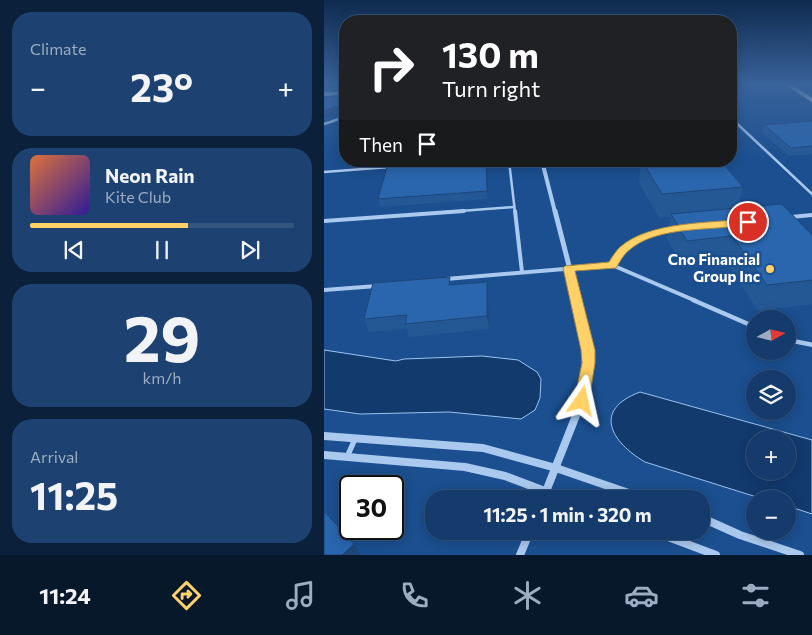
<!DOCTYPE html>
<meta charset="utf-8">
<style>
body{margin:0;font-family:Commissioner,sans-serif;background:#1d4271;color:#f1f3f6;height:100vh;display:flex;flex-direction:column;font-size:19px;white-space:nowrap}
*{box-sizing:border-box;margin:0}
p{font-size:16px;color:#9dadc1}
.icon{flex:none;width:28px;height:28px;fill:none;stroke:currentColor;stroke-width:2;stroke-linecap:round;stroke-linejoin:round}
.map{position:relative;flex:1;overflow:hidden}
.details{display:flex;flex-direction:column;gap:12px;padding:12px;background:#0b203b;width:324px}
.details>*{flex:none}
.hud{position:absolute;left:15px;top:15px;width:398px;height:152px;border-radius:20px;box-shadow:0 2px 12px #0003,0 0 0 1px #33557e;background:#202124;color:#fff;overflow:hidden}
.needle{width:32px;rotate:82deg}
.tools{position:absolute;left:422px;top:310px;display:grid;gap:10px}
.tools a{display:grid;place-items:center;width:50px;height:50px;border-radius:50%;background:#143b6b;box-shadow:0 2px 12px #0003,0 0 0 1px #33557e;font-size:25px}
.speed{position:absolute;left:15px;top:475px;display:flex;gap:10px;font-size:25px;font-weight:700;text-align:center}
.speed>*{display:grid;place-content:center;width:65px;height:65px;border-radius:50%;background:#143b6b;box-shadow:0 2px 12px #0003,0 0 0 1px #33557e;line-height:1}
.speed .limit{border:2px solid #111;border-radius:8px;background:#fff;color:#111}
.pin{position:absolute;display:grid;place-items:center;width:42px;height:42px;color:#fff;margin:-21px;border:2px solid #fff;border-radius:50%;box-shadow:0 1px 5px #0007}
.me{position:absolute;width:55px;margin:-28px;rotate:11deg;stroke-linejoin:round;filter:drop-shadow(0 0 4px #0008)}
.turn{display:flex;align-items:center;gap:18px;height:105px;padding:0 20px;font-size:22px}
.turn .icon{width:65px;height:65px;stroke-width:2.5}
.turn b{display:block;font-size:35px;line-height:42px}
.then{display:flex;align-items:center;height:48px;padding:0 20px;background:#0003;gap:10px;font-size:19px}
.big{font-size:38px;font-weight:700;line-height:1.1}
.details .widget{flex:1;display:flex;flex-direction:column;justify-content:center;gap:8px;min-width:0;padding:0 18px;border-radius:20px;background:#1d4271}
.details .dial{align-items:center;gap:0}
.dial b{font-size:65px;line-height:1}
.song{display:flex;align-items:center;gap:15px}
.cover{width:60px;height:60px;border-radius:8px;background:linear-gradient(135deg,hsl(20 70% 55%),hsl(250 70% 35%))}
.played{height:5px;border-radius:2px;background:linear-gradient(90deg,#ffd166 60%,#33557e 60%)}
.keys{display:flex;justify-content:space-around;direction:ltr}
.heat{display:flex;justify-content:space-between;align-items:center;font-size:28px;direction:ltr}
.trip{position:absolute;left:101px;top:490px;width:285px;height:50px;border-radius:20px;background:#143b6b;box-shadow:0 2px 12px #0003,0 0 0 1px #33557e;font-weight:700;line-height:50px;text-align:center}
.dock{display:flex;height:80px;justify-content:space-around;align-items:center;background:#08182b;color:#9dadc1}
.dock .icon{width:35px;height:35px}
.dock .selected{color:#ffd166}
.dock b{font-size:22px;color:#f1f3f6}
main{display:flex;flex:1;min-height:0}
.map>svg:first-child{display:block}
.water{fill:#123a6d;stroke:#9cc4f0;fill-rule:evenodd}
.lines{fill:none;stroke-linecap:round;stroke-linejoin:round}
.lane-far3{stroke:#a9c9ee;stroke-width:2.5}
.lane-far2{stroke:#a9c9ee;stroke-width:4}
.lane-far1{stroke:#a9c9ee;stroke-width:4.5}
.lane{stroke:#a9c9ee;stroke-width:5.5}
.street-far3{stroke:#a9c9ee;stroke-width:4}
.street-far2{stroke:#a9c9ee;stroke-width:5}
.street-far1{stroke:#a9c9ee;stroke-width:5.5}
.street{stroke:#a9c9ee;stroke-width:8}
.secondary{fill:#d6e6fa;fill-rule:evenodd}
.wall{fill:#245895}
.shaded-wall{fill:#1d4779}
.building{fill:#2a66ad;stroke:#1d4779}
.route{fill:#ffd166;stroke:#a68842}
.poi-dot{fill:#ffd166;stroke:#1b4f8f;stroke-width:2}
.labels{text-anchor:middle;stroke-width:5;stroke-linejoin:round;paint-order:stroke}
.poi-label{font-size:15px;font-weight:bold;fill:#fff;stroke:#1b4f8f;text-anchor:end}
</style>
<main>
<section class="details">
<div class="widget"><p>Climate</p>
<div class="heat"><a>−</a><b class="big">23°</b><a>+</a></div>
</div>
<div class="widget">
<div class="song"><i class="cover"></i><div><b>Neon Rain</b><p>Kite Club</p></div></div>
<div class="played"></div>
<div class="keys"><svg class="icon" aria-label="previous" viewBox="0 0 24 24"><path d="M18 5L8 12l10 7zM5 5v14"/></svg><svg class="icon" aria-label="pause" viewBox="0 0 24 24"><path d="M8 5v14M16 5v14"/></svg><svg class="icon" aria-label="next" viewBox="0 0 24 24"><path d="M6 5l10 7-10 7zM19 5v14"/></svg></div>
</div>
<div class="widget dial"><b>29</b><p>km/h</p></div>
<div class="widget"><p>Arrival</p><b class="big">11:25</b></div>
</section>
<div class="map">
<svg width="489" height="555" viewBox="0 0 489 555">
<rect width="100%" height="100%" fill="#1b4f8f"/>
<g class="water">
<path d="M0 350 72 361 80 359 158 356 194 360 213 372 217 379 216 398 211 410 197 419 125 412 36 414 0 409Z"/>
<path d="M316 392 488 440V514L464 506V499H439L321 462C287 442 268 410 316 392ZM431 439H464V471H431Z"/>
</g>
<g class="lines">
<g class="lane-far3">
<path d="M406 117 489 195"/>
<path d="M0 124 21 117"/>
<path d="M185 161 191 212"/>
<path d="M0 172 66 167"/>
<path d="M123 212 190 207"/>
</g>
<g class="lane-far2">
<path d="M191 211 198 272"/>
<path d="M467 217 489 215"/>
<path d="M0 221 140 211"/>
<path d="M288 265C304 245 322 233 348 229"/>
<path d="M122 279 288 265 372 301"/>
<path d="M0 290 53 286"/>
</g>
<g class="lane-far1">
<path d="M369 300 431 327"/>
<path d="M464 340 489 345"/>
</g>
<path class="lane" d="M23 457 31 439"/>
<path class="street-far3" d="M218 161 231 212"/>
<path class="street-far2" d="M231 211 254 301"/>
<path class="street-far1" d="M253 414C268 377 263 338 254 300"/>
<g class="street">
<path d="M0 436 159 448 232 468 322 499"/>
<path d="M0 455 141 467 181 476 242 499"/>
<path d="M219 499 253 413"/>
<path d="M378 518 416 535 476 555"/>
<path d="M328 531 392 555"/>
<path d="M196 555 206 531"/>
</g>
<g class="secondary">
<path d="M460 84H466L489 98V103Z"/>
<path d="M21 91V95L0 96V92Z"/>
</g>
</g>
<g class="wall">
<path d="M489 121V154L465 156 438 132 440 125Z"/>
<path d="M317 161H397L419 187 414 208 489 236V304L434 311 401 261 358 266 343 239 347 217 335 218 315 183Z"/>
<path d="M163 169 164 199 56 207 54 199Z"/>
<path d="M128 285 164 295 165 329 85 337 83 329 45 332 40 319Z"/>
</g>
<g class="shaded-wall">
<path d="M21 104V111L0 118V110Z"/>
<path d="M162 161 163 169 164 199 163 191Z"/>
<path d="M163 282 164 295 165 329 163 316Z"/>
<path d="M30 544 37 555H18Z"/>
</g>
<g class="building">
<path d="M21 95V104L15 106 0 110V97Z"/>
<path d="M489 121V146L467 148 440 125Z"/>
<path d="M162 161 163 191 54 199 63 167Z"/>
<path d="M318 161H397L419 187 338 194Z"/>
<path d="M458 204 489 236V280L443 285 408 236 363 241 347 214Z"/>
<path d="M126 277 125 285 163 282V316L81 324 83 315 40 319 49 283Z"/>
<path d="M0 511 30 544 18 555H0Z"/>
</g>
<linearGradient id="sky" x2="0" y2="1"><stop stop-color="#0f2b4f"/><stop offset="0.52" stop-color="#39639b"/><stop offset="1" stop-color="#39639b" stop-opacity="0"/></linearGradient>
<rect width="489" height="162" fill="url(#sky)"/>
<path class="route" d="M424 219 429 222 427 224C390 232 332 224 303 252 299 256 295 263 292 268L251 271 271 350V363L265 401 263 405 258 407 253 405 250 401 258 363 257 350 239 268 241 266 285 262C288 257 292 251 296 247 326 221 386 223 424 219Z"/>
<circle class="poi-dot" cx="446" cy="269" r="5"/>
<g class="labels">
<g class="poi-label">
<text x="436" y="265">Cno Financial<tspan x="436" dy="17">Group Inc</tspan></text>
</g>
</g>
</svg>
<div class="tools">
<a><svg class="needle" viewBox="-14 -14 28 28"><path d="M0-13l5 13h-10z" fill="#e53935"/><path d="M0 13l5-13h-10z" fill="#9dadc1"/></svg></a>
<a><svg class="icon" aria-label="layers" viewBox="0 0 24 24"><path d="M12 4l9 5-9 5-9-5zM3 14l9 5 9-5"/></svg></a>
<a>+</a>
<a>−</a>
</div>
<div class="speed"><div class="limit">30</div></div>
<div class="pin" style="left:424px;top:222px;background:#d93025"><svg class="icon" aria-label="arrive" viewBox="0 0 24 24"><path d="M6 21V4h12l-3 4 3 4H6"/></svg></div>
<svg class="me" style="left:258px;top:401px" viewBox="-20 -20 40 40"><path d="M0-17L14 15 0 8-14 15z" fill="#ffd166" stroke="#fff" stroke-width="4"/></svg>
<div class="trip">11:25 · 1 min · 320 m</div>
<div class="hud">
<div class="turn"><svg class="icon" aria-label="right" viewBox="0 0 24 24"><path d="M7 20v-9h11M14 6l5 5-5 5"/></svg><div><b>130 m</b>Turn right</div></div>
<div class="then">Then<svg class="icon" aria-label="arrive" viewBox="0 0 24 24"><path d="M6 21V4h12l-3 4 3 4H6"/></svg></div>
</div>
</div>
</main>
<nav class="dock">
<b>11:24</b>
<svg class="icon selected" aria-label="directions" viewBox="0 0 24 24"><path d="M12 3l9 9-9 9-9-9zM9 14v-3h6M13 9l2 2-2 2"/></svg>
<svg class="icon" aria-label="music" viewBox="0 0 24 24"><path d="M9 18V5l10-2v13"/><circle cx="6" cy="18" r="3"/><circle cx="16" cy="16" r="3"/></svg>
<svg class="icon" aria-label="phone" viewBox="0 0 24 24"><path d="M5 4h4l2 5-3 2q2 4 5 5l2-3 5 2v4C11 20 4 13 5 4z"/></svg>
<svg class="icon" aria-label="climate" viewBox="0 0 24 24"><path d="M12 3v18M4 7l16 10M4 17L20 7"/></svg>
<svg class="icon" aria-label="car" viewBox="0 0 24 24"><path d="M5 17H2v-5l4-1 3-4h7l3 4 3 1v5h-3M9 17h6M6 11h13"/><circle cx="7" cy="17" r="2"/><circle cx="17" cy="17" r="2"/></svg>
<svg class="icon" aria-label="filters" viewBox="0 0 24 24"><path d="M4 7h16M4 17h16"/><circle cx="9" cy="7" r="2"/><circle cx="15" cy="17" r="2"/></svg>
</nav>
